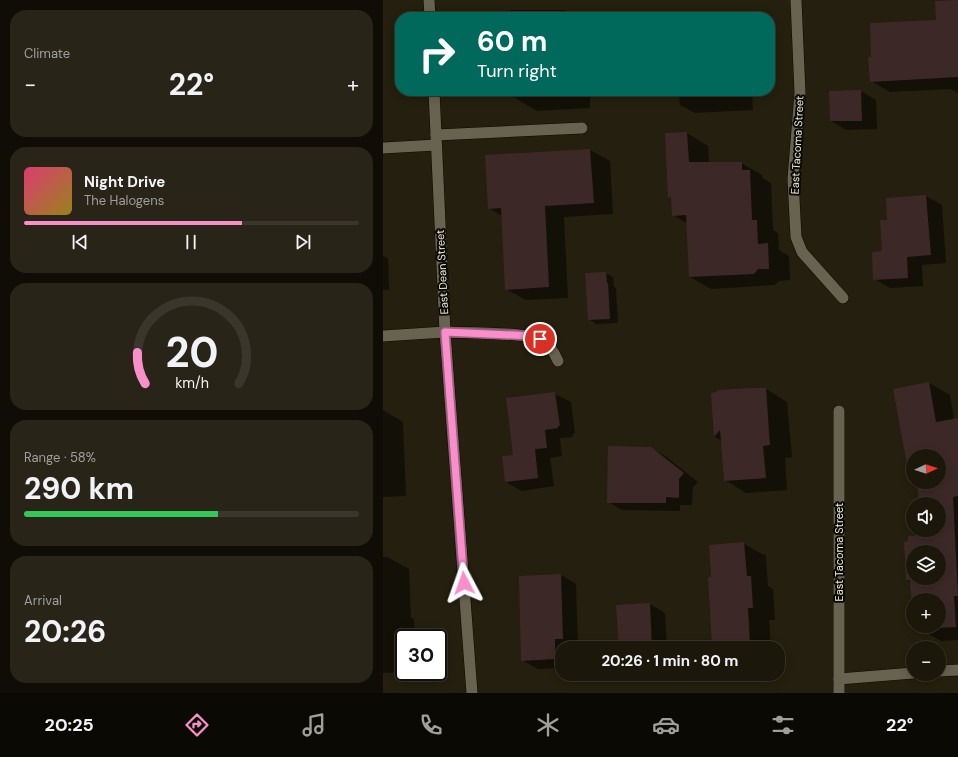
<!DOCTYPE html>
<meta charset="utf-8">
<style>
body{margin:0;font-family:"DM Sans",sans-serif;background:#282418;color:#f1f3f6;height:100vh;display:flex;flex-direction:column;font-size:15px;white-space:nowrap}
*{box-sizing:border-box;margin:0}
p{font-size:13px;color:#a09f9c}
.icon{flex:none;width:22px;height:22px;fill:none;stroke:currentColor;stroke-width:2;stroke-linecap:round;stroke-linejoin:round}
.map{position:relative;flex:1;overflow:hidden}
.sheet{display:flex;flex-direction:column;gap:10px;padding:10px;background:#0f0d06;width:383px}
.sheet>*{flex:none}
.top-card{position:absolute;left:12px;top:12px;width:380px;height:84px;border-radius:16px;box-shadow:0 2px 10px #0003,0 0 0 1px #39362b;background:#00695c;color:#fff;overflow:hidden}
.needle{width:26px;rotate:87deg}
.controls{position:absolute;left:523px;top:449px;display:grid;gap:8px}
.controls a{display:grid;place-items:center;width:40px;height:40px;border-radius:50%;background:#1b170a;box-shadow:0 2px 10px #0003,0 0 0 1px #39362b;font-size:20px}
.speed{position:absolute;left:12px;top:629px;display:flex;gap:8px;font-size:20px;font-weight:700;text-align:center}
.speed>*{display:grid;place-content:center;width:52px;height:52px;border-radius:50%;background:#1b170a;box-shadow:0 2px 10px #0003,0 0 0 1px #39362b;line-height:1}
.speed .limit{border:2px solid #111;border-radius:6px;background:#fff;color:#111}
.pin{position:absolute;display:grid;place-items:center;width:34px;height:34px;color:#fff;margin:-17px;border:2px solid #fff;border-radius:50%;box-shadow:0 1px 4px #0007}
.me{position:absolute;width:44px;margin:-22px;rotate:356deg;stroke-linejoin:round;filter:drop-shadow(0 0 3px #0008)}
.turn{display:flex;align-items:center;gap:14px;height:84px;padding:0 16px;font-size:18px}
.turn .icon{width:52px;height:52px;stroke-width:2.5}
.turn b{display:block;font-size:28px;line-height:34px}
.big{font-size:30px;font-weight:700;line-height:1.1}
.sheet .card{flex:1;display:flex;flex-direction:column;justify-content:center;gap:6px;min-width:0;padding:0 14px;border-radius:16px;background:#282418}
.sheet .dial{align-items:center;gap:0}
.dial svg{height:104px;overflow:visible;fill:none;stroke:#39362b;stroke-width:7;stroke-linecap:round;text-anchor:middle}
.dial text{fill:#f1f3f6;stroke:none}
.song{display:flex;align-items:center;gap:12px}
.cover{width:48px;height:48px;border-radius:6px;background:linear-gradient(135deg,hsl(340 70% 55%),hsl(50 70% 35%))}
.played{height:4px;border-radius:2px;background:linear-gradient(90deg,#f98fca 65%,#39362b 65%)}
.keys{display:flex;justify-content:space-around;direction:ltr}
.heat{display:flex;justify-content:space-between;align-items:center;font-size:22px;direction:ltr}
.charge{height:6px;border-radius:3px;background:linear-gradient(90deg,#34c759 58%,#39362b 0)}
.trip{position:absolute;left:172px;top:641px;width:230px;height:40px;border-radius:16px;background:#1b170a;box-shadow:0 2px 10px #0003,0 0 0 1px #39362b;font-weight:700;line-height:40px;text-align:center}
.tabs{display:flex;height:64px;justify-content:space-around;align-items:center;background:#0b0904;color:#a09f9c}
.tabs .icon{width:28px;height:28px}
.tabs .selected{color:#f98fca}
.tabs b{font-size:18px;color:#f1f3f6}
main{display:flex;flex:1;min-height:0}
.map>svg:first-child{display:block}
.shadow{fill:#0007;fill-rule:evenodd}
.building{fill:#3c2927;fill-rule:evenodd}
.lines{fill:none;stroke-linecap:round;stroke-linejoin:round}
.service-casing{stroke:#0d0800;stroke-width:12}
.minor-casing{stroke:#0d0800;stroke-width:12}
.service{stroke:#686250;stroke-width:11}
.minor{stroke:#686250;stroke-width:11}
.route-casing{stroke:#a25d83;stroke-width:10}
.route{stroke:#f98fca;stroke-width:7}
.labels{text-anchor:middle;stroke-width:4;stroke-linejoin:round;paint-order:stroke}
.street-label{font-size:11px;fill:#edeadf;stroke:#0b0904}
</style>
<main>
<section class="sheet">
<div class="card"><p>Climate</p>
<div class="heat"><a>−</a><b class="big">22°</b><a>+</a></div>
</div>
<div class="card">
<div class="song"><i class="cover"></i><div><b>Night Drive</b><p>The Halogens</p></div></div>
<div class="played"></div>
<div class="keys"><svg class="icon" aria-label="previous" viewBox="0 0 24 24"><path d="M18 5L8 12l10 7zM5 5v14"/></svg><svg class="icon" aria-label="pause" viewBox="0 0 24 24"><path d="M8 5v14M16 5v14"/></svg><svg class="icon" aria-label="next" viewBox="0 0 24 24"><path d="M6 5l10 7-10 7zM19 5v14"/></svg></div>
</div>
<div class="card dial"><svg viewBox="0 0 100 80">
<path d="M14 69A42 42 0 1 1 86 69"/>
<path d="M14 69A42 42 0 0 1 8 45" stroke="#f98fca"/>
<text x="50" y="56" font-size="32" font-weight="700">20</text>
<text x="50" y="72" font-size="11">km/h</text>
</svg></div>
<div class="card"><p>Range · 58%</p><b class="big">290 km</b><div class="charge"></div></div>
<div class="card"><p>Arrival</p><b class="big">20:26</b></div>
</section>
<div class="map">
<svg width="575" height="693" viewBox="0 0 575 693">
<rect width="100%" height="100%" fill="#241f0e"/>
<g class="shadow">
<path d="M575 1V93L568 89 507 92 488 81Z"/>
<path d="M127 10H182L194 17H128Z"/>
<path d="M132 91H207V108L154 111 132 98Z"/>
<path d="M296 91H369L370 110 312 113 297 105Z"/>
<path d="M478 91 493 100 494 129 463 130 448 121Z"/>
<path d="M304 133 325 146 326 163H358L379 175V178L388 183 390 230 395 233 396 250 406 256 407 280 396 281 392 285 328 289 307 277 304 223 290 215 289 199 286 197Z"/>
<path d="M207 150 227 161 230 214 181 217 185 298 143 300 123 289 119 216 106 208Z"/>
<path d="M543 196 559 205 563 263 539 265 540 286 507 288 491 279 500 252 505 220 504 199Z"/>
<path d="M0 256 5 258 6 290H0Z"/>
<path d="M222 273 230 277 231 287 233 288 235 323 213 324 206 319Z"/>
<path d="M546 383 567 395 571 419H575V640L558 641 537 629 536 626H556V600H534L529 597 528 582 524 579 522 543 543 536 542 530H556V504H538L534 482H556V456H530V476L527 475 512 389ZM530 552H556V578H530Z"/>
<path d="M383 389 404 402 409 457 402 458 404 490 363 493 342 480 339 441 332 437 329 394Z"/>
<path d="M172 394 188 402 192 434H190V437L177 438 179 456 167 458 171 486 139 491 123 482 131 456Z"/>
<path d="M0 410 20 422 23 496 0 497Z"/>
<path d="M268 448 282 456 315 482 310 487 309 505H297V511L239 510 225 502Z"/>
<path d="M361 544 383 556 385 586 390 589 392 620H386L388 648H334L330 646 327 546Z"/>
<path d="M0 557H4L26 569 28 618 31 619 32 638H21V672L0 673Z"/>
<path d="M178 575 193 584 195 648H179V668L155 669 139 660Z"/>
<path d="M267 604 282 613 284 648H237Z"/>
</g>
<g class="building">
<path d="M575 0V77L487 82 485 57H488L487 23 553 20 552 1Z"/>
<path d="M478 90 479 121H447L446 91Z"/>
<path d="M304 132 306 162H359V170H367L369 220H374L375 244 385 243 386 269H375L371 274 306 277 303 215 289 216 288 197 285 198 282 133Z"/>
<path d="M207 149 211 203 162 206 166 287 122 290 118 208 105 209 102 155Z"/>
<path d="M543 195 548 255 524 257 525 278 490 280 489 252 499 251 497 220H504L503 198Z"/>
<path d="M223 272 224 283H225L227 319 205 320 202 273Z"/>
<path d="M546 382 553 422 575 418V496L570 497 575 596H571L573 627 536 629 535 626H556V600H534L533 597H528L527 580H523L521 542 525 541V536L542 535 541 530H556V504H537L533 482H556V456H530V475H526L510 389ZM530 552H556V578H530Z"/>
<path d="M370 388H383L387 445 380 446 383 478 341 481 337 430 331 437 328 393 334 392V390Z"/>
<path d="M172 392 177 426H175V428L162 430 164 448 152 449 155 478 122 482 119 456 130 455 123 398Z"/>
<path d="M225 446 268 447 301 473 296 479V498L283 497V503H224Z"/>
<path d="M361 542 364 576H368L370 608H365L367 644 329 646 325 577H328L326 545Z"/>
<path d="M178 574 180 639H172V659L138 661 136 576Z"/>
<path d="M267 603 269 648H236L233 605Z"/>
</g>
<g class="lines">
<defs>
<g id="service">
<path d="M53 135 199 128"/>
<path d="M0 148 53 145"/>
<path d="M62 332C81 333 145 332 158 340 167 345 171 352 175 361"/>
<path d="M556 671 575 670"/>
<path d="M456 679 530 673"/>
</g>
<g id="minor">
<path d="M46 0 47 17"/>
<path d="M413 0 417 93 410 179 413 237 419 252 460 298"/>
<path d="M51 91 62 332 89 693"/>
<path d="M0 336 62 332"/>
<path d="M456 411V693"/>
</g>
</defs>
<use href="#service" class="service-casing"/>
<use href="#minor" class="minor-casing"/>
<use href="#service" class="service"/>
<use href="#minor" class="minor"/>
</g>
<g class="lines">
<defs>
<path id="route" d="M81 583 62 332 150 336 157 339"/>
</defs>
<use href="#route" class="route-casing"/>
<use href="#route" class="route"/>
</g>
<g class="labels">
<g class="street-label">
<text transform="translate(414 145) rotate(-87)" y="4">East Tacoma Street</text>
<text transform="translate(59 272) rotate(-93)" y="4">East Dean Street</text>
<text transform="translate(456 552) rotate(-90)" y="4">East Tacoma Street</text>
</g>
</g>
</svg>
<div class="controls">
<a><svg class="needle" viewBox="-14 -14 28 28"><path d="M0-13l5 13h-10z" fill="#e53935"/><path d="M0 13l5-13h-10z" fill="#a09f9c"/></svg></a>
<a><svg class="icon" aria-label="sound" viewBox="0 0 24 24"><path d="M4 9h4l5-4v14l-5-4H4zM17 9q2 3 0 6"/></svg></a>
<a><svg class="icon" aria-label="layers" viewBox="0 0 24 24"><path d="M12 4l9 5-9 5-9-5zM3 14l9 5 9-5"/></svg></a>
<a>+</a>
<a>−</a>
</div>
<div class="speed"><div class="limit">30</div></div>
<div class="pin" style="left:157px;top:339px;background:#d93025"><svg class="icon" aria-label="arrive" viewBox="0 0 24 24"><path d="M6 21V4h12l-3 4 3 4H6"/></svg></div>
<svg class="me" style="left:81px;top:583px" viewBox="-20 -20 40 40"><path d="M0-17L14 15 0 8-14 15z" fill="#f98fca" stroke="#fff" stroke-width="4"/></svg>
<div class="trip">20:26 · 1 min · 80 m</div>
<div class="top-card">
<div class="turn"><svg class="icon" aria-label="right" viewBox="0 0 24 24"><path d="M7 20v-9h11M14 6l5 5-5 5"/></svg><div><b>60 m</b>Turn right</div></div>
</div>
</div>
</main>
<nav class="tabs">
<b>20:25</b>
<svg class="icon selected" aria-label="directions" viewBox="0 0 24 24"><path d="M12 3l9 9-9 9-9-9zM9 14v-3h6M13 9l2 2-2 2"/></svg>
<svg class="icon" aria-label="music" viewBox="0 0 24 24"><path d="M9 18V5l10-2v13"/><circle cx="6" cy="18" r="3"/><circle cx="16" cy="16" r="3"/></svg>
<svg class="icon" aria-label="phone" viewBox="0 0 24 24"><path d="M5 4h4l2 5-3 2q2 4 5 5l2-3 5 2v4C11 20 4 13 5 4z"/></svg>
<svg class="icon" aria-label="climate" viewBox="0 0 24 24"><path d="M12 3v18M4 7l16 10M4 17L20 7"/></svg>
<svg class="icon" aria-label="car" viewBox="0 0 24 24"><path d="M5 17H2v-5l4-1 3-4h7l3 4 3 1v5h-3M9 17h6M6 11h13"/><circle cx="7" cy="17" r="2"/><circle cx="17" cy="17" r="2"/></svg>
<svg class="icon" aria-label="filters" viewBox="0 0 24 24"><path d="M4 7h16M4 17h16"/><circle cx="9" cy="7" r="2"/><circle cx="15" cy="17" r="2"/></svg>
<b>22°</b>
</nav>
